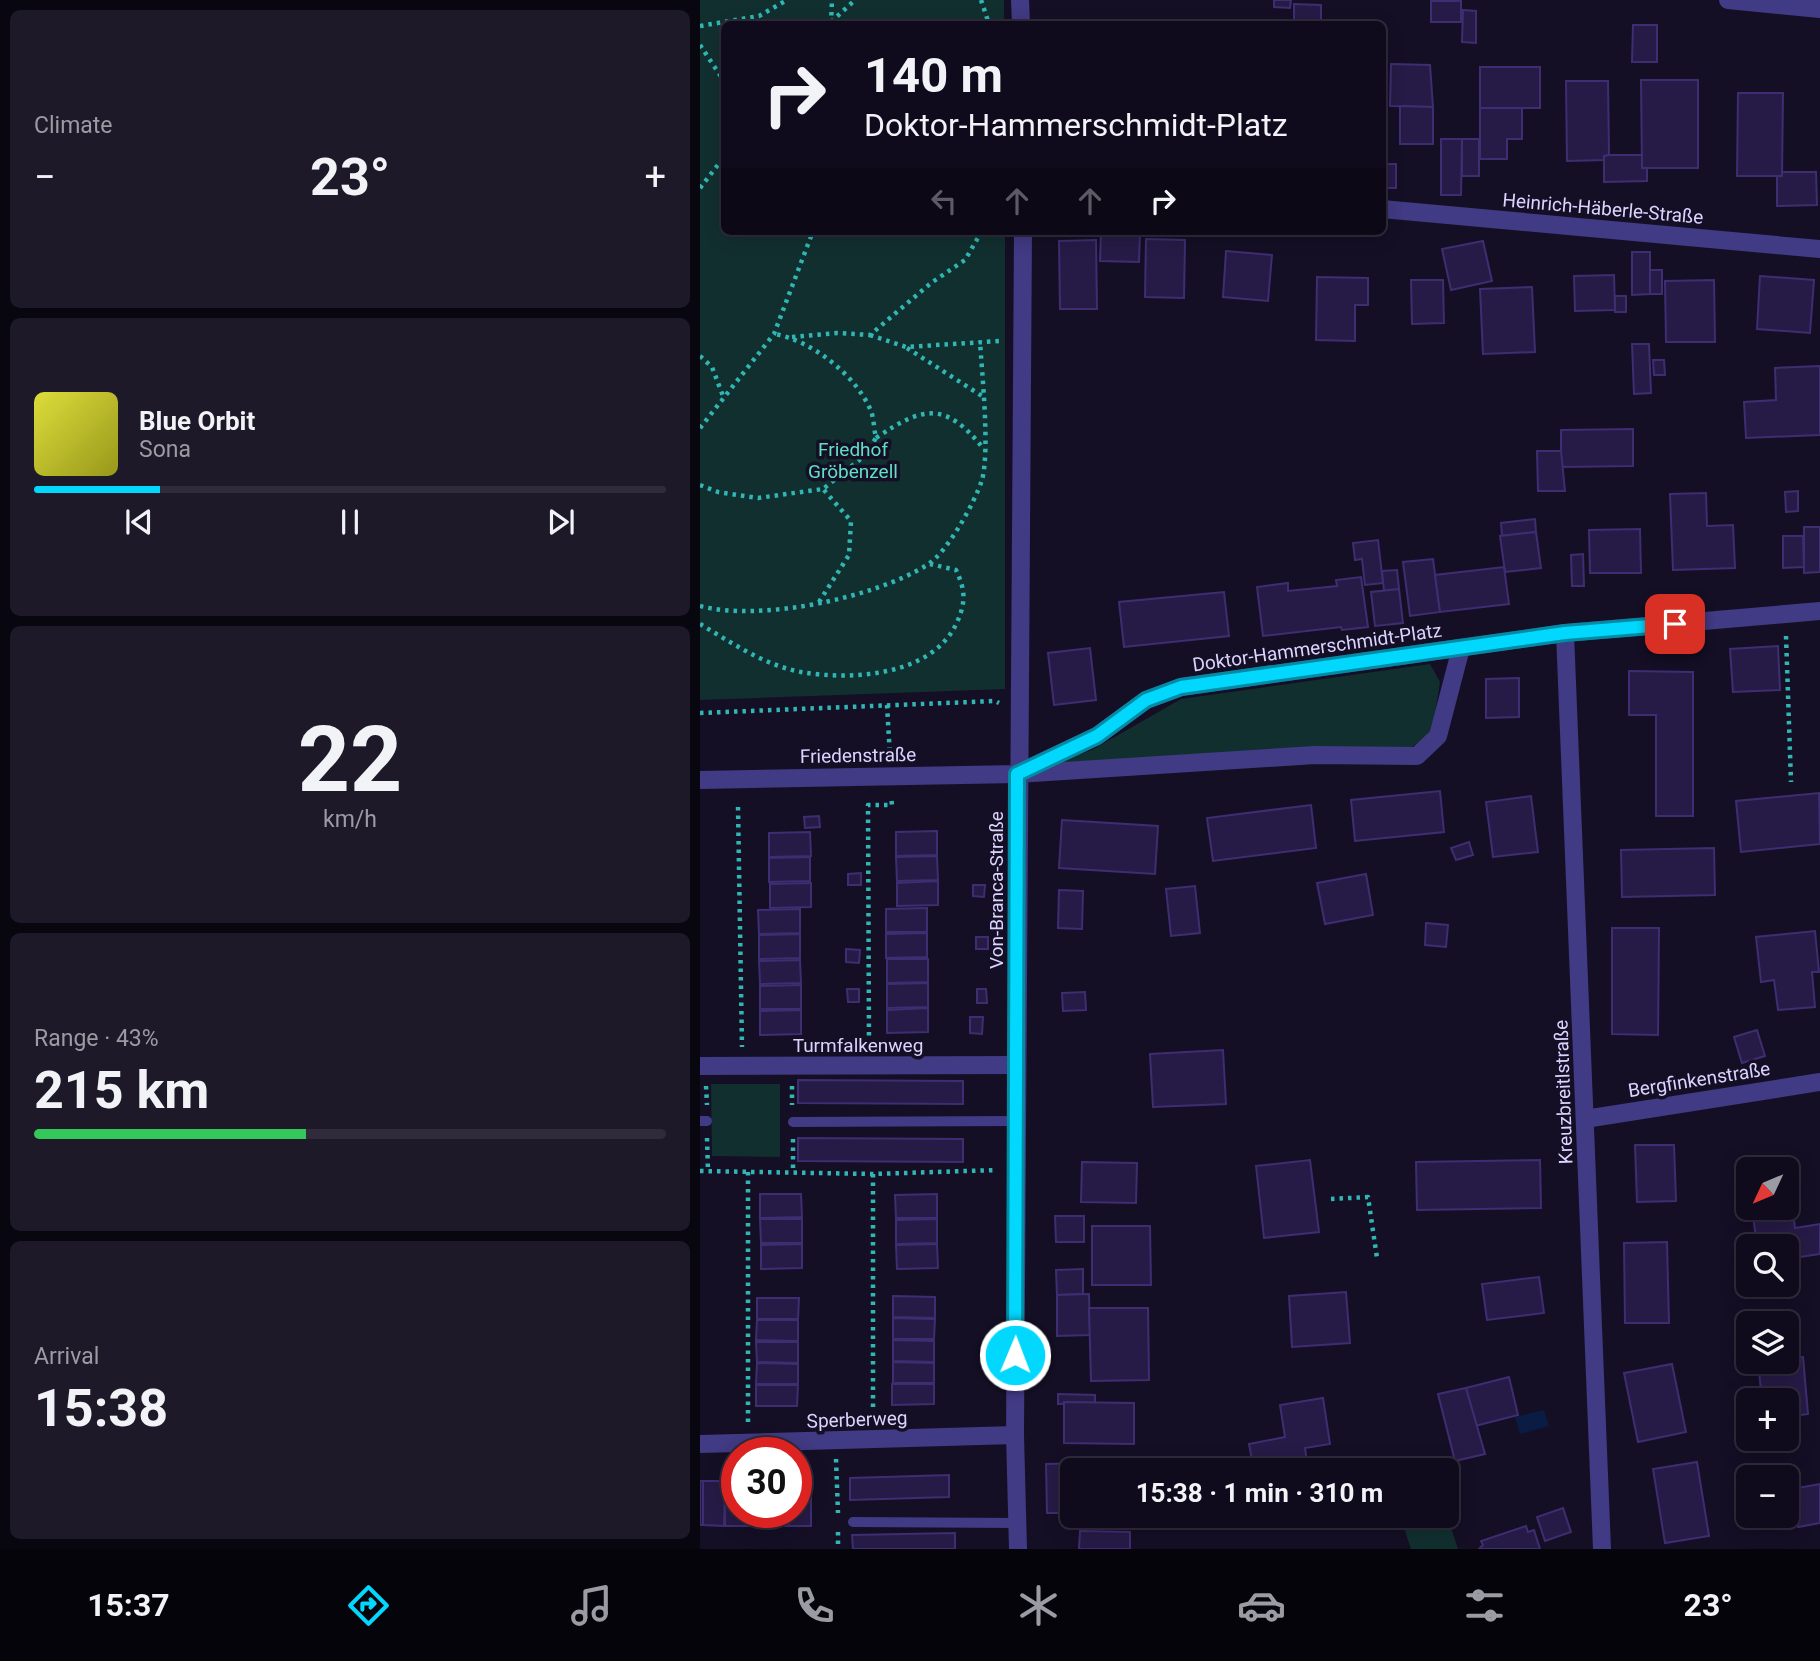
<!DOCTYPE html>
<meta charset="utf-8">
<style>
body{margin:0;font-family:Roboto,sans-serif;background:#1d1929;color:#f1f3f6;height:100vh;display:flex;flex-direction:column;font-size:26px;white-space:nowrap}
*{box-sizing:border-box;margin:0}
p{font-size:23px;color:#9b9ba3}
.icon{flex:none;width:38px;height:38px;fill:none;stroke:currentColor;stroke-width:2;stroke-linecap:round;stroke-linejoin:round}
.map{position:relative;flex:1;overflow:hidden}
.side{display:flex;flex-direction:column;gap:10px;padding:10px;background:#08060f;width:700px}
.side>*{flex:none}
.hud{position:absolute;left:21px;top:21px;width:665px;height:214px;border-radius:10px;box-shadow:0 4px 18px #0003,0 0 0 2px #2f2b3b;background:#0f0b1c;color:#f1f3f6;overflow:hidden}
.needle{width:46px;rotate:226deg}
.controls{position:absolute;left:1036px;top:1157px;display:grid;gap:14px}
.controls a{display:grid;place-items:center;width:63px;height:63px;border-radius:10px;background:#0f0b1c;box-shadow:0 4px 18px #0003,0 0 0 2px #2f2b3b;font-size:35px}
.speed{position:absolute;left:21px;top:1437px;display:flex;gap:14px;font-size:35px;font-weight:700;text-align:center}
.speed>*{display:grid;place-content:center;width:91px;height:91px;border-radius:50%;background:#0f0b1c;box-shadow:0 4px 18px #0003,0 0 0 2px #2f2b3b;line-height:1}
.speed .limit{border:10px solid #d22;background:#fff;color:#111}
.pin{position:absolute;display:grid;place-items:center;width:60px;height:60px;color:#fff;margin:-30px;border-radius:14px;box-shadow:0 4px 10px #0006}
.me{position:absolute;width:77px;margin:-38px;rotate:1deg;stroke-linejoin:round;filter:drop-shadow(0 0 5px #0008)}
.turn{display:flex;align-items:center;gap:24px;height:147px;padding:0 28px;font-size:32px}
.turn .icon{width:91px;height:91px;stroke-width:2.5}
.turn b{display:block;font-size:49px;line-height:60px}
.lanes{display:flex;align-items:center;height:66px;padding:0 28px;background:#0003;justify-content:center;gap:35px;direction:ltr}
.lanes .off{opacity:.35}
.big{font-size:52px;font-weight:700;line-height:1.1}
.side .widget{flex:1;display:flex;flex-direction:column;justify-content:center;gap:10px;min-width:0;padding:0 24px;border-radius:10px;background:#1d1929}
.side .dial{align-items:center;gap:0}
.dial b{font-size:91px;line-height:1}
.song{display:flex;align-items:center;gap:21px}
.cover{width:84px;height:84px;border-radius:10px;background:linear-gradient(135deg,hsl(60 70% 55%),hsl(60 70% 35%))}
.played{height:7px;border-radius:4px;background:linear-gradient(90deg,#02d7fd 20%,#2f2b3b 20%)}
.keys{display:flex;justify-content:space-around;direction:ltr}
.heat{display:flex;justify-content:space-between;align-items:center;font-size:38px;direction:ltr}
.charge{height:10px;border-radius:5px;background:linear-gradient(90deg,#34c759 43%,#2f2b3b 0)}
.trip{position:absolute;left:360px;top:1458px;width:399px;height:70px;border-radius:10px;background:#0f0b1c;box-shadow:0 4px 18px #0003,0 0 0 2px #2f2b3b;font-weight:700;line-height:70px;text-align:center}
.dock{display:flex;height:112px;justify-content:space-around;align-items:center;background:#06040b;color:#9b9ba3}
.dock .icon{width:49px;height:49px}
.dock .selected{color:#02d7fd}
.dock b{font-size:32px;color:#f1f3f6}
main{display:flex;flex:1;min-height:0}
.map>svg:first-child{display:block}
.green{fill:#122f2f}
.water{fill:#0a1c43}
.building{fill:#261b46;stroke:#3f2d72;stroke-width:2}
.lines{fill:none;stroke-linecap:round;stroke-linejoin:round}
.path{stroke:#30b7b5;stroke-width:4.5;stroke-dasharray:3.5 5;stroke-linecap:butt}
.lane{stroke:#413a84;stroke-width:10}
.street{stroke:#413a84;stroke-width:18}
.route-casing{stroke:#018ca4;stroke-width:18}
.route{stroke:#02d7fd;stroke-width:12}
.labels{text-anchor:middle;stroke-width:7;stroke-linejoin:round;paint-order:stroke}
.street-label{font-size:19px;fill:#dbd4ff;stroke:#140f25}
.park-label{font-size:19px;fill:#60dfc6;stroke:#140f25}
</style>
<main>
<section class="side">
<div class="widget"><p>Climate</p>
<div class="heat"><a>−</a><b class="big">23°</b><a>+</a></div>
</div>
<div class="widget">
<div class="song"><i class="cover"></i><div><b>Blue Orbit</b><p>Sona</p></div></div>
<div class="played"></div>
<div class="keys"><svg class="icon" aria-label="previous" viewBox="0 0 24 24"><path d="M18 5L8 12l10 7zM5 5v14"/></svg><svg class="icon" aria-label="pause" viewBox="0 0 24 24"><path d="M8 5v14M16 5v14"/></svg><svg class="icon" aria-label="next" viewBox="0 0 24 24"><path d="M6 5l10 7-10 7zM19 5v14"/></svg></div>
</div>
<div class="widget dial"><b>22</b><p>km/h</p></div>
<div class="widget"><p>Range · 43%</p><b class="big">215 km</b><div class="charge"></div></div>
<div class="widget"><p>Arrival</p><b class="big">15:38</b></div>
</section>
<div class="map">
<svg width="1120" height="1549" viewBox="0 0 1120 1549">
<rect width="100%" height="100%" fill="#140f25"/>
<g class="green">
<path d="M0 0H304V24H24V231H305V689L0 700Z"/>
<path d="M730 664 740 682 732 733 706 751 334 769 392 750 481 699Z"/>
<path d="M11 1084H80V1157L12 1156Z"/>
<path d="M700 1516H747L758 1549H711Z"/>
</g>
<path class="water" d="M844 1410 849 1426 820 1434 815 1417Z"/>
<g class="building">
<path d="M574 0H591L590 8 574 7Z"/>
<rect x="731" y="1" width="30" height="21"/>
<path d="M594 4 621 5V24H594Z"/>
<path d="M763 10 776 11V43L762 42Z"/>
<path d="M405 20 406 24H357L356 21Z"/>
<path d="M933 25H957V62H932Z"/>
<path d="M691 64 730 65 733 107 690 106Z"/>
<rect x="780" y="67" width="60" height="41"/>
<path d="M941 80H998V168H942Z"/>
<path d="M866 81H908L909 155 904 156V160L867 161Z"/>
<path d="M1038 93H1083L1082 176H1037Z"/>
<path d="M700 106 733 107V144H700Z"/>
<path d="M780 108H822V139H807V159H780Z"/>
<path d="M741 139H762L761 195H741Z"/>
<rect x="762" y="139" width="17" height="37"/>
<path d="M909 155H942V168H947V181L904 182V156Z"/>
<rect x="682" y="164" width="14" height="24"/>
<path d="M1082 172H1116L1117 205 1077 206V176H1082Z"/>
<path d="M401 231H440L439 262 400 261Z"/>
<path d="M446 239 485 240 484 298 445 297Z"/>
<path d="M396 240 397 309H360L359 241Z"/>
<path d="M783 241 792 281 751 290 742 249Z"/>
<path d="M526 251 572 255 568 301 523 297Z"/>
<path d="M932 252H950V294L932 295Z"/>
<rect x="950" y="270" width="12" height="24"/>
<path d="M914 275 915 310 875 311 874 276Z"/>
<path d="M1060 276 1114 280 1110 333 1057 329Z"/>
<path d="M617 277 668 278V305H655V341L616 340Z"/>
<path d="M711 280H743L744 323 712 324Z"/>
<path d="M1014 280 1015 342H966L965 281Z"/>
<path d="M832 287 835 352 783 354 780 289Z"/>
<rect x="915" y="296" width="11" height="16"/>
<path d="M932 344H949L951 393 934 394Z"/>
<path d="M953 360H964L965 375H954Z"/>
<path d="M1120 366V435L1046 438 1044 402 1076 400 1075 368Z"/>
<path d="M933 429V466L861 467V430Z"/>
<path d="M837 451H861L865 491H838Z"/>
<path d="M1098 491V511L1086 512 1085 492Z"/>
<path d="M1006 493 1007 526 1033 525 1035 568 973 570 970 494Z"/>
<path d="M835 519 836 532 802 536 801 523Z"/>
<path d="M1104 527H1120V572L1104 573Z"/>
<path d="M940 529 941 573H890L889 530Z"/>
<path d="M836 532 841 568 805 572 800 536Z"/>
<path d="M1083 536H1103L1104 567 1083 568Z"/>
<path d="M678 540 683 583 665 585 662 559 655 560 653 543Z"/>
<path d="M883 554 884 586H872L871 555Z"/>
<path d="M733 559 740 612 710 616 703 562Z"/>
<path d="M804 567 809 604 740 612 735 575Z"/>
<path d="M697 570 699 589 684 591 682 571Z"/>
<path d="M661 577 668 627 642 630 641 627 563 636 557 587 588 583V591L637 586 636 580Z"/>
<path d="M699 589 703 623 675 626 671 592Z"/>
<path d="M524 592 529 636 424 647 419 602Z"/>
<path d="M1078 646 1080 690 1033 692 1030 649Z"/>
<path d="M390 648 396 700 354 705 348 653Z"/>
<path d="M929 671 993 672V816H956V715H929Z"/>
<path d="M819 678V717L786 718V679Z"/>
<path d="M740 791 744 832 655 841 651 800Z"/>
<path d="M1119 793 1120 844 1041 852 1036 801Z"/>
<path d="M831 796 838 852 793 857 786 802Z"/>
<path d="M611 805 616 848 513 861 507 818Z"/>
<path d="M119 816 120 827 105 828 104 817Z"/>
<path d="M362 820 458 826 455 874 359 868Z"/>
<path d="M237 831V855L196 856V832Z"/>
<path d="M110 832 111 856 69 857V833Z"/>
<path d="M769 842 773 855 756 860 751 848Z"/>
<path d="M1014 848 1015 895 922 897 921 850Z"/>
<path d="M237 856 238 880 197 881 196 857Z"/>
<path d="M110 857V881L69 882V858Z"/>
<path d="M161 873V885H148V874Z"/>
<path d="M666 874 673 915 625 924 617 883Z"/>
<path d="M238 881V905L197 906V883Z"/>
<path d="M111 883V907L70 908V884Z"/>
<path d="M273 885H285L284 897 273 896Z"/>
<path d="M495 886 500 933 471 936 466 889Z"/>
<path d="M359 890 383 891 382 929 358 928Z"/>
<path d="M227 908V932H186V909Z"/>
<path d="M100 909V933L59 934 58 910Z"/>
<path d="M726 923 748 925 746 947 725 945Z"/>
<path d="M912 928H959L958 1035 912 1034Z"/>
<path d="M1115 931 1119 972H1112L1115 1007 1078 1010 1074 980 1061 982 1056 937Z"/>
<path d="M227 933V957L186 958V934Z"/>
<path d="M100 934V958L59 959V935Z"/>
<rect x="276" y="937" width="12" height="12"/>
<path d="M146 949 160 950 159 963 146 962Z"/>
<path d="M187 959H228V982L187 983Z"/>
<path d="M100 960 101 983 60 984 59 961Z"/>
<path d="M228 983V1007L187 1008V984Z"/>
<path d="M101 985V1009H60V986Z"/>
<path d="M147 989H159V1002H148Z"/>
<path d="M277 989H286L287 1003H277Z"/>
<path d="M385 992 386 1010 363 1011 362 993Z"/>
<path d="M228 1008V1032L187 1033V1010Z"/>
<path d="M101 1010V1034L60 1035V1011Z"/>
<path d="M270 1017H283L282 1034 270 1033Z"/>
<path d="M1057 1030 1065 1056 1042 1063 1034 1037Z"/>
<path d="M523 1050 526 1104 453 1107 450 1054Z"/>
<path d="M98 1080 263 1081V1104L98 1103Z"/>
<path d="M98 1138 263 1139V1162L98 1161Z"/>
<path d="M935 1145H974L976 1201 937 1202Z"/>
<path d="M610 1160 619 1232 564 1238 556 1166Z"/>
<path d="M840 1160 841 1208 717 1210 716 1162Z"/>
<path d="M382 1162 437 1163 436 1203 381 1202Z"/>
<path d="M1087 1165 1095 1228 1120 1224V1254L1093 1258 1097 1287 1064 1291 1063 1284H1087V1246H1057L1052 1208H1087V1169H1055Z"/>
<path d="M60 1194H101L102 1217 60 1218Z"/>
<path d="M237 1194V1218H196L195 1195Z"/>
<path d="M355 1216H384V1242H356Z"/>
<path d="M60 1219H102V1243H61Z"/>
<path d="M237 1219V1243L196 1244V1220Z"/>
<path d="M392 1226H450L451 1285H392Z"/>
<path d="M967 1242 969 1323H925L924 1243Z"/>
<path d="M102 1244V1268L61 1269V1245Z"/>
<path d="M237 1244 238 1268 197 1269 196 1245Z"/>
<path d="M383 1269V1294L357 1295 356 1270Z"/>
<path d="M839 1277 844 1313 787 1320 782 1284Z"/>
<path d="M646 1292 650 1343 592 1347 589 1296Z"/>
<path d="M389 1294 390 1335 357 1336V1295Z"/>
<path d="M193 1296 235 1297V1318L193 1317Z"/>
<path d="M57 1298H99L98 1319H57Z"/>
<path d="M389 1308H448L449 1380 391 1381Z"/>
<path d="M193 1318 235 1319 234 1339H193Z"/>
<path d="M57 1320H98V1341L56 1340Z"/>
<path d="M193 1340 234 1341V1362L193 1361Z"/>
<path d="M56 1342H98V1363L57 1362Z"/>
<path d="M1103 1357 1108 1414 1087 1417V1400H1062L1058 1362H1087V1358Z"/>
<path d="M193 1362 234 1363V1383H193Z"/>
<path d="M57 1363 98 1364V1384H56Z"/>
<path d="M972 1364 986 1432 938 1442 924 1373Z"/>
<path d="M809 1377 818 1415 775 1426 766 1388Z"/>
<path d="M192 1384H234V1404L192 1405Z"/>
<path d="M56 1385H98L97 1406H56Z"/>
<path d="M766 1388 785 1454 755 1461 738 1394Z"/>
<path d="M358 1394 395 1395V1403L358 1404Z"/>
<path d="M623 1398 630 1444 605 1448 608 1470H554L549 1444 585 1437 580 1405Z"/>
<path d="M364 1402 434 1403V1444L364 1443Z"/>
<path d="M426 1462V1470H373V1513H347L346 1464Z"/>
<path d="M997 1462 1009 1536 965 1543 953 1469Z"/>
<path d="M249 1475V1497L150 1500V1478Z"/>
<rect x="0" y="1481" width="3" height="44"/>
<path d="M3 1481H25L24 1526 3 1525Z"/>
<path d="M25 1481H37V1512H46V1526H25Z"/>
<path d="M96 1482H111V1526H89V1512H96Z"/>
<path d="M1120 1484V1523L1098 1527 1092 1489Z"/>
<path d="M863 1508 871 1532 845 1541 837 1517Z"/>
<rect x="46" y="1512" width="22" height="14"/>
<rect x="68" y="1512" width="21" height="14"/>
<path d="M826 1526 828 1532 834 1530 840 1549H779L783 1545 781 1541Z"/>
<path d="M380 1531 430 1532V1549H379Z"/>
<path d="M255 1533V1549H153L152 1535Z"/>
</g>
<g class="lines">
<g class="path">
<path d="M281 0 289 24"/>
<path d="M131 22 155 0"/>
<path d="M131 24 132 0"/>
<path d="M0 26 59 16 87 0"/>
<path d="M0 45 24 81"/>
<path d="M0 188 24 157"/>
<path d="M170 335 206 347 300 341"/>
<path d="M92 337 137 333 170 335 231 283 265 260 282 231"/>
<path d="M207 348 282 396"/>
<path d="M0 356 12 367 23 396"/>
<path d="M0 428 74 334 113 231"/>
<path d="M176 438C223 406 245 401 283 448"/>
<path d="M0 485 18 492 58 498 123 489 163 457 176 438C174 430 174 419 171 411 156 375 111 340 74 334"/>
<path d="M119 602 149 555 151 521 123 489"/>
<path d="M0 606C60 622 174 598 227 565 247 553 275 502 282 480 290 450 282 375 280 341"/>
<path d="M0 624C32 643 64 665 101 672 152 681 235 676 258 620 266 601 265 589 256 570L230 564"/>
<path d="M1086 636 1091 782"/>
<path d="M187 705 190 756"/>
<path d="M0 713 295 701 299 703"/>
<path d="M38 807 42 1047"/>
<path d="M169 1044 168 805H192L191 797"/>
<path d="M6 1086 7 1105"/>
<path d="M92 1086V1105"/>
<path d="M7 1138 8 1171"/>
<path d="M93 1139V1173"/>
<path d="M0 1171 173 1174 297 1170"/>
<path d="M173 1174V1418"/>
<path d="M631 1199 668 1197 677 1258"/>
<path d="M48 1422V1172"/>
<path d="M136 1459 138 1513"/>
<path d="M138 1532V1549"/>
</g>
<g class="lane">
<path d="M0 1121H7"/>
<path d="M93 1122 316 1121"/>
<path d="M153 1522 317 1523"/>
</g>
<g class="street">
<path d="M320 0 321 24"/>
<path d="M1028 0 1120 9"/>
<path d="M682 209 1120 249"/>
<path d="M865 633 902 1549"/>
<path d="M327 769 397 736 446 700 481 687 865 633 1120 611"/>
<path d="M0 780 317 774 615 755 717 756 738 736 761 648"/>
<path d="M0 1066 316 1065"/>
<path d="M885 1119 1120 1082"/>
<path d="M0 1444 315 1435"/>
<path d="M318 1549 315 1435 323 231"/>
</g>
</g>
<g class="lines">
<defs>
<path id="route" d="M315 1355 317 774 397 736 446 700 481 687 865 633 975 624"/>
</defs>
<use href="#route" class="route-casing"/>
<use href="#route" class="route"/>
</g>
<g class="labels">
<g class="street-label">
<text transform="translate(903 208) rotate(5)" y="7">Heinrich-Häberle-Straße</text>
<text transform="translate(617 647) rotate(-8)" y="7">Doktor-Hammerschmidt-Platz</text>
<text transform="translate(158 755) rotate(-1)" y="7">Friedenstraße</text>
<text transform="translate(296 890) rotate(-90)" y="7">Von-Branca-Straße</text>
<text x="158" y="1052">Turmfalkenweg</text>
<text transform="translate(999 1079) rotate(-9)" y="7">Bergfinkenstraße</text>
<text transform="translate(863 1092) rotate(-92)" y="7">Kreuzbreitlstraße</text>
<text transform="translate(157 1419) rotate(-2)" y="7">Sperberweg</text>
</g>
<g class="park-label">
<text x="153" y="456">Friedhof<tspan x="153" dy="22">Gröbenzell</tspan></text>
</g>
</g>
</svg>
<div class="controls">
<a><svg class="needle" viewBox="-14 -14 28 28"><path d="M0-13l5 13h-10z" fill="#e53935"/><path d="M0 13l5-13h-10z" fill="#9b9ba3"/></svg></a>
<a><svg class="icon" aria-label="search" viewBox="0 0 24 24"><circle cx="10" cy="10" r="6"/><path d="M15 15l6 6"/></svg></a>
<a><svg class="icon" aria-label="layers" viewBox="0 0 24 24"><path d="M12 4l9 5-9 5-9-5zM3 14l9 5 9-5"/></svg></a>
<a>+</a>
<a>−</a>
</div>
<div class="speed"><div class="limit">30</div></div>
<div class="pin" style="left:975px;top:624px;background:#d93025"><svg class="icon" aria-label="arrive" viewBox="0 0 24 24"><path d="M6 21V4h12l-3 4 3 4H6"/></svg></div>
<svg class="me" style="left:315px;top:1355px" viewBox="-20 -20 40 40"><circle r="17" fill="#02d7fd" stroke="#fff" stroke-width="3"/><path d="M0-11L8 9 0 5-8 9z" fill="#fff"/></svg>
<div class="trip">15:38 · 1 min · 310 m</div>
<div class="hud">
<div class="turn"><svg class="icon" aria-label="right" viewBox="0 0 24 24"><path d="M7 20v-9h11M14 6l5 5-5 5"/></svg><div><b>140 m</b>Doktor-Hammerschmidt-Platz</div></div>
<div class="lanes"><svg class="icon off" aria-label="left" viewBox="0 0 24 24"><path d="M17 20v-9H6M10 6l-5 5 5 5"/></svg><svg class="icon off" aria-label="ahead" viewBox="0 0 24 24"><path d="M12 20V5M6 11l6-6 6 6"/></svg><svg class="icon off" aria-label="ahead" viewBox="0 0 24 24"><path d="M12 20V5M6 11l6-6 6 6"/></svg><svg class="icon" aria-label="right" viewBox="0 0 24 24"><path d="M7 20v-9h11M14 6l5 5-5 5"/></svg></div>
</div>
</div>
</main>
<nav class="dock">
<b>15:37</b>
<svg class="icon selected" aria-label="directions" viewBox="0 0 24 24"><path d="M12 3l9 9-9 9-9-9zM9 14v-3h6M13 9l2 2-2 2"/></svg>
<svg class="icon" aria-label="music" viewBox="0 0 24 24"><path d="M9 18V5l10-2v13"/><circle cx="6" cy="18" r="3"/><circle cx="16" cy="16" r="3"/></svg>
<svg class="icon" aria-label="phone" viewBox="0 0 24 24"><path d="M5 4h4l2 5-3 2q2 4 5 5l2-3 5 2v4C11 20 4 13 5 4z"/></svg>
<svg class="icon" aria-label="climate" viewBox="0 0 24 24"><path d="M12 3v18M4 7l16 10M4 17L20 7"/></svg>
<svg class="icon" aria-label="car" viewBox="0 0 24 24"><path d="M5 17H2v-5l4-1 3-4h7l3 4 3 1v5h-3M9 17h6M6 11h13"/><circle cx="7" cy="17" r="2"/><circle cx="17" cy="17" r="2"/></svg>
<svg class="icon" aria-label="filters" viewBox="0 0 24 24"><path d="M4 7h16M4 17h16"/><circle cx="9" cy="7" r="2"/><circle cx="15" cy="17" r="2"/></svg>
<b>23°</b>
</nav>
